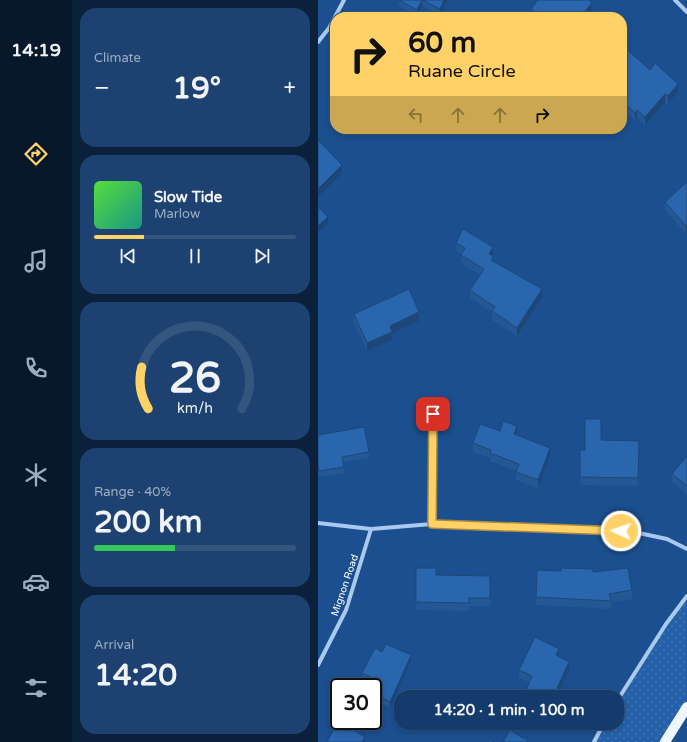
<!DOCTYPE html>
<meta charset="utf-8">
<style>
body{margin:0;font-family:"Varela Round",sans-serif;background:#1d4271;color:#f1f3f6;height:100vh;display:flex;flex-direction:column;font-size:15px;white-space:nowrap}
*{box-sizing:border-box;margin:0}
p{font-size:13px;color:#9dadc1}
.icon{flex:none;width:22px;height:22px;fill:none;stroke:currentColor;stroke-width:2;stroke-linecap:round;stroke-linejoin:round}
.map{position:relative;flex:1;overflow:hidden}
.sheet{display:flex;flex-direction:column;gap:8px;padding:8px;background:#0b203b;width:246px}
.sheet>*{flex:none}
.top-card{position:absolute;left:12px;top:12px;width:297px;height:122px;border-radius:16px;box-shadow:0 2px 6px #0003,0 0 0 1px #33557e;background:#ffd166;color:#111;overflow:hidden}
.speed{position:absolute;left:12px;top:678px;display:flex;gap:8px;font-size:20px;font-weight:700;text-align:center}
.speed>*{display:grid;place-content:center;width:52px;height:52px;border-radius:50%;background:#143b6b;box-shadow:0 2px 6px #0003,0 0 0 1px #33557e;line-height:1}
.speed .limit{border:2px solid #111;border-radius:6px;background:#fff;color:#111}
.pin{position:absolute;display:grid;place-items:center;width:34px;height:34px;color:#fff;margin:-17px;border-radius:8px;box-shadow:0 2px 6px #0006}
.me{position:absolute;width:44px;margin:-22px;rotate:273deg;stroke-linejoin:round;filter:drop-shadow(0 0 3px #0008)}
.turn{display:flex;align-items:center;gap:14px;height:84px;padding:0 12px;font-size:18px}
.turn .icon{width:52px;height:52px;stroke-width:2.5}
.turn b{display:block;font-size:28px;line-height:34px}
.lanes{display:flex;align-items:center;height:38px;padding:0 12px;background:#0003;justify-content:center;gap:20px;direction:ltr}
.lanes .off{opacity:.35}
.big{font-size:30px;font-weight:800;line-height:1.1}
.sheet .card{flex:1;display:flex;flex-direction:column;justify-content:center;gap:6px;min-width:0;padding:0 14px;border-radius:16px;background:#1d4271}
.sheet .dial{align-items:center;gap:0}
.dial svg{height:104px;overflow:visible;fill:none;stroke:#33557e;stroke-width:7;stroke-linecap:round;text-anchor:middle}
.dial text{fill:#f1f3f6;stroke:none}
.song{display:flex;align-items:center;gap:12px}
.cover{width:48px;height:48px;border-radius:6px;background:linear-gradient(135deg,hsl(110 70% 55%),hsl(170 70% 35%))}
.played{height:4px;border-radius:2px;background:linear-gradient(90deg,#ffd166 25%,#33557e 25%)}
.keys{display:flex;justify-content:space-around;direction:ltr}
.heat{display:flex;justify-content:space-between;align-items:center;font-size:22px;direction:ltr}
.charge{height:6px;border-radius:3px;background:linear-gradient(90deg,#34c759 40%,#33557e 0)}
.trip{position:absolute;left:76px;top:690px;width:230px;height:40px;border-radius:16px;background:#143b6b;box-shadow:0 2px 6px #0003,0 0 0 1px #33557e;font-weight:800;line-height:40px;text-align:center}
main{display:flex;flex:1;min-height:0}
.menu{display:flex;flex-direction:column;width:72px;justify-content:space-around;align-items:center;background:#08182b;color:#9dadc1}
.menu .icon{width:28px;height:28px}
.menu .selected{color:#ffd166}
.menu b{font-size:18px;color:#f1f3f6}
.map>svg:first-child{display:block}
.park{fill:url(#park-dots)}
.lines{fill:none;stroke-linecap:round;stroke-linejoin:round}
.minor{stroke:#a9c9ee;stroke-width:4}
.primary{stroke:#f0f6ff;stroke-width:10}
.wall{fill:#245895}
.shaded-wall{fill:#1d4779}
.building{fill:#2a66ad;stroke:#1d4779}
.route-casing{stroke:#a68842;stroke-width:10}
.route{stroke:#ffd166;stroke-width:7}
.labels{text-anchor:middle;stroke-width:4;stroke-linejoin:round;paint-order:stroke}
.street-label{font-size:10px;fill:#fff;stroke:#1b4f8f}
</style>
<main>
<nav class="menu">
<b>14:19</b>
<svg class="icon selected" aria-label="directions" viewBox="0 0 24 24"><path d="M12 3l9 9-9 9-9-9zM9 14v-3h6M13 9l2 2-2 2"/></svg>
<svg class="icon" aria-label="music" viewBox="0 0 24 24"><path d="M9 18V5l10-2v13"/><circle cx="6" cy="18" r="3"/><circle cx="16" cy="16" r="3"/></svg>
<svg class="icon" aria-label="phone" viewBox="0 0 24 24"><path d="M5 4h4l2 5-3 2q2 4 5 5l2-3 5 2v4C11 20 4 13 5 4z"/></svg>
<svg class="icon" aria-label="climate" viewBox="0 0 24 24"><path d="M12 3v18M4 7l16 10M4 17L20 7"/></svg>
<svg class="icon" aria-label="car" viewBox="0 0 24 24"><path d="M5 17H2v-5l4-1 3-4h7l3 4 3 1v5h-3M9 17h6M6 11h13"/><circle cx="7" cy="17" r="2"/><circle cx="17" cy="17" r="2"/></svg>
<svg class="icon" aria-label="filters" viewBox="0 0 24 24"><path d="M4 7h16M4 17h16"/><circle cx="9" cy="7" r="2"/><circle cx="15" cy="17" r="2"/></svg>
</nav>
<section class="sheet">
<div class="card"><p>Climate</p>
<div class="heat"><a>−</a><b class="big">19°</b><a>+</a></div>
</div>
<div class="card">
<div class="song"><i class="cover"></i><div><b>Slow Tide</b><p>Marlow</p></div></div>
<div class="played"></div>
<div class="keys"><svg class="icon" aria-label="previous" viewBox="0 0 24 24"><path d="M18 5L8 12l10 7zM5 5v14"/></svg><svg class="icon" aria-label="pause" viewBox="0 0 24 24"><path d="M8 5v14M16 5v14"/></svg><svg class="icon" aria-label="next" viewBox="0 0 24 24"><path d="M6 5l10 7-10 7zM19 5v14"/></svg></div>
</div>
<div class="card dial"><svg viewBox="0 0 100 80">
<path d="M14 69A42 42 0 1 1 86 69"/>
<path d="M14 69A42 42 0 0 1 9 37" stroke="#ffd166"/>
<text x="50" y="56" font-size="32" font-weight="700">26</text>
<text x="50" y="72" font-size="11">km/h</text>
</svg></div>
<div class="card"><p>Range · 40%</p><b class="big">200 km</b><div class="charge"></div></div>
<div class="card"><p>Arrival</p><b class="big">14:20</b></div>
</section>
<div class="map">
<svg width="369" height="742" viewBox="0 0 369 742">
<defs>
<pattern id="park-dots" width="8" height="8" patternUnits="userSpaceOnUse"><rect width="8" height="8" fill="#2461a8"/><path d="M2 2h.1M6 6h.1" fill="none" stroke="#4579b5" stroke-width="1.8" stroke-linecap="round"/></pattern>
</defs>
<rect width="100%" height="100%" fill="#1b4f8f"/>
<path class="park" d="M369 596V707L347 742H276L286 723H299V701Z"/>
<g class="lines">
<g class="minor">
<path d="M357 0 369 12"/>
<path d="M0 42 11 28 26 0"/>
<path d="M0 523 53 529 114 524 316 532 349 539 369 549"/>
<path d="M114 524 115 414"/>
<path d="M0 665 28 610 53 529"/>
<path d="M299 701 348 624 369 596"/>
<path d="M276 742 286 723"/>
</g>
<path class="primary" d="M347 742 369 707"/>
</g>
<g class="wall">
<path d="M81 0H130L122 15 104 6 99 16 81 6Z"/>
<path d="M213 9 274 10 268 17H214L213 16Z"/>
<path d="M304 48 360 92 350 104 347 102 327 125 319 118 317 120 304 109Z"/>
<path d="M161 129H169L166 133Z"/>
<path d="M369 182V233L368 234 347 210V202Z"/>
<path d="M138 243 175 255V261L224 298 199 336 174 320V312L152 298V290L162 275 143 263V254L138 251Z"/>
<path d="M36 314 101 321 74 333V340L49 351 36 322Z"/>
<path d="M182 431 199 434V435L232 456 220 488 198 480V471L172 461V458L155 452V443Z"/>
<path d="M0 435 51 452V458L25 462 26 473 1 477 0 472Z"/>
<path d="M283 440 321 441 320 486 262 485V450H267Z"/>
<path d="M369 456V494L354 482V474Z"/>
<path d="M98 568 118 575 172 576V606H151V611L98 610Z"/>
<path d="M219 570 275 572 314 590V599L293 602V609L218 605Z"/>
<path d="M64 652 93 661 72 708 55 699V687L52 683 44 679V673Z"/>
<path d="M241 657 251 670 242 690 247 697 201 678V670Z"/>
</g>
<g class="shaded-wall">
<path d="M104 0V6L99 16V10Z"/>
<path d="M126 0H130L122 15V9Z"/>
<path d="M274 3V10L268 17H262Z"/>
<path d="M251 12V17H247Z"/>
<path d="M360 84V92L350 104V96Z"/>
<path d="M347 94V102L327 125V117Z"/>
<path d="M319 110V118L317 120V113Z"/>
<path d="M24 165V173L0 197V189Z"/>
<path d="M10 217V223L0 232V226Z"/>
<path d="M369 225V233L368 234V226Z"/>
<path d="M175 247V255L171 262V254Z"/>
<path d="M224 289V298L199 336V328Z"/>
<path d="M101 312V321L74 333V340L49 351V343L72 326Z"/>
<path d="M199 426V434L196 443V434Z"/>
<path d="M232 448V456L220 488V480Z"/>
<path d="M241 649V657L238 655Z"/>
<path d="M93 655V661L72 708V702Z"/>
<path d="M251 662V670L239 696V688Z"/>
<path d="M47 737V742H44Z"/>
</g>
<g class="building">
<path d="M81 0H126L122 9 104 0 99 10Z"/>
<path d="M220 0H271L274 3 262 17H257L251 12 247 17H238L234 14 231 17H223L213 9Z"/>
<path d="M305 46 332 70 337 63 360 84 350 96 347 94 327 117 319 110 317 113 304 101V48Z"/>
<path d="M0 140 24 165 0 189Z"/>
<path d="M369 182V225L368 226 347 202Z"/>
<path d="M0 207 10 217 0 226Z"/>
<path d="M145 229 175 247 171 254 175 256 173 260 224 289 199 328 174 311 177 307 152 290 166 269 143 255 147 248 138 243Z"/>
<path d="M91 289 101 312 72 326 74 332 49 343 36 314Z"/>
<path d="M267 419H283V440L321 441 320 478 262 477V450H267Z"/>
<path d="M185 421 199 426 196 434 232 448 220 480 198 472 201 464 172 453 173 450 155 443 162 424 182 431Z"/>
<path d="M46 427 51 452 24 457 26 467 1 471 0 466V435Z"/>
<path d="M369 456V486L354 474Z"/>
<path d="M98 568H118V575L172 576V598H151V603L98 602Z"/>
<path d="M243 568 275 569V572L310 568 314 590 291 594 293 601 218 597 219 570 243 571Z"/>
<path d="M217 637 241 649 238 655 251 662 239 688 247 692 244 697H205L214 676 201 670Z"/>
<path d="M68 644 93 655 72 702 55 693V687H50L54 678 44 673 57 648 64 652Z"/>
<path d="M20 721 47 737 44 742H9Z"/>
<path d="M192 730 210 741 209 742H185Z"/>
<path d="M171 739 176 742H170Z"/>
</g>
<g class="lines">
<defs>
<path id="route" d="M115 414 114 524 303 531"/>
</defs>
<use href="#route" class="route-casing"/>
<use href="#route" class="route"/>
</g>
<g class="labels">
<g class="street-label">
<text transform="translate(26 585) rotate(-71)" y="4">Mignon Road</text>
</g>
</g>
</svg>
<div class="speed"><div class="limit">30</div></div>
<div class="pin" style="left:115px;top:414px;background:#d93025"><svg class="icon" aria-label="arrive" viewBox="0 0 24 24"><path d="M6 21V4h12l-3 4 3 4H6"/></svg></div>
<svg class="me" style="left:303px;top:531px" viewBox="-20 -20 40 40"><circle r="17" fill="#ffd166" stroke="#fff" stroke-width="3"/><path d="M0-11L8 9 0 5-8 9z" fill="#fff"/></svg>
<div class="trip">14:20 · 1 min · 100 m</div>
<div class="top-card">
<div class="turn"><svg class="icon" aria-label="right" viewBox="0 0 24 24"><path d="M7 20v-9h11M14 6l5 5-5 5"/></svg><div><b>60 m</b>Ruane Circle</div></div>
<div class="lanes"><svg class="icon off" aria-label="left" viewBox="0 0 24 24"><path d="M17 20v-9H6M10 6l-5 5 5 5"/></svg><svg class="icon off" aria-label="ahead" viewBox="0 0 24 24"><path d="M12 20V5M6 11l6-6 6 6"/></svg><svg class="icon off" aria-label="ahead" viewBox="0 0 24 24"><path d="M12 20V5M6 11l6-6 6 6"/></svg><svg class="icon" aria-label="right" viewBox="0 0 24 24"><path d="M7 20v-9h11M14 6l5 5-5 5"/></svg></div>
</div>
</div>
</main>
